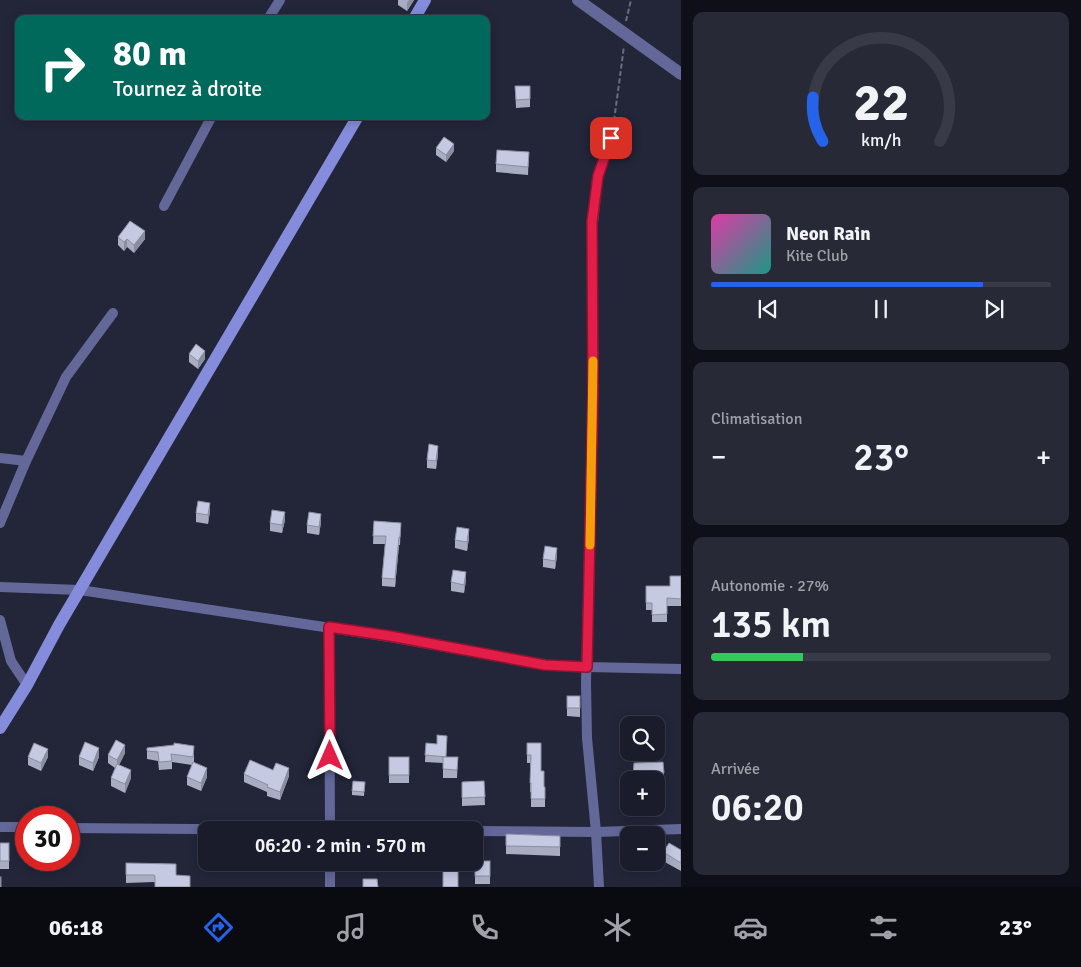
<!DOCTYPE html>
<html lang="fr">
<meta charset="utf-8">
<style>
body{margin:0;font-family:Signika,sans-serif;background:#272937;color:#f1f3f6;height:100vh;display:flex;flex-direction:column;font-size:19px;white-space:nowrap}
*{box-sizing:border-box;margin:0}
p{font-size:16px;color:#9fa1a9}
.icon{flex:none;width:28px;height:28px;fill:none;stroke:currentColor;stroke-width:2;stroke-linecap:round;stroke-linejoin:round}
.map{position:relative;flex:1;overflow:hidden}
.panel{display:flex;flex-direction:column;gap:12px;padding:12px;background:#0e0f18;width:400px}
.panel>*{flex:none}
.guide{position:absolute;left:15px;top:15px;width:475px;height:105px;border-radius:10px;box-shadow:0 2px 12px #0003,0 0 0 1px #383a47;background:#00695c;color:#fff;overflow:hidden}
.tools{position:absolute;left:620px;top:716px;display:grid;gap:10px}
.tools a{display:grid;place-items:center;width:45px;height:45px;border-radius:10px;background:#1a1c2b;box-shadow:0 2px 12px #0003,0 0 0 1px #383a47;font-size:25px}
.speed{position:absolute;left:15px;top:806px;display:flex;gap:10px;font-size:25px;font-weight:700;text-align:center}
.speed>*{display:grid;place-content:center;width:65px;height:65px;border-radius:50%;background:#1a1c2b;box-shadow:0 2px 12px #0003,0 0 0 1px #383a47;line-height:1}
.speed .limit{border:8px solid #d22;background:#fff;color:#111}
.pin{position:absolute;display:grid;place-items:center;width:42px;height:42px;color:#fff;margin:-21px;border-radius:10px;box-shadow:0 2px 8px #0006}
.me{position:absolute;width:55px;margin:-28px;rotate:0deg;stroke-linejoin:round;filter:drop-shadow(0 0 4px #0008)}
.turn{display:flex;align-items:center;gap:18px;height:105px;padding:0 15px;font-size:22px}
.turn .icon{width:65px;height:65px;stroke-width:2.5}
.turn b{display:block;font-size:35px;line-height:42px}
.big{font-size:38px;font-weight:600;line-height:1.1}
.panel .card{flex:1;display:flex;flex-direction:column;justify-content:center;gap:8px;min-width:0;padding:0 18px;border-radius:10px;background:#272937}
.panel .dial{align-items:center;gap:0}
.dial svg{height:130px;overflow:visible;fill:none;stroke:#383a47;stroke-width:7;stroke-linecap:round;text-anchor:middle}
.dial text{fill:#f1f3f6;stroke:none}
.song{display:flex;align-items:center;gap:15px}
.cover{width:60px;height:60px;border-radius:8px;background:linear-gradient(135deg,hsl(320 70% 55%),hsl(170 70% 35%))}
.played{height:5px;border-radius:2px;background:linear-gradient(90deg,#2563eb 80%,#383a47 80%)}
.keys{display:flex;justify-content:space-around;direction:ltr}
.heat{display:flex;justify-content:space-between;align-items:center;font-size:28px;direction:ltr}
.charge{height:8px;border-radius:4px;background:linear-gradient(90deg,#34c759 27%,#383a47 0)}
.trip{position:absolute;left:198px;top:821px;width:285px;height:50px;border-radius:10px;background:#1a1c2b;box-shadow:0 2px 12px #0003,0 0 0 1px #383a47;font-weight:600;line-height:50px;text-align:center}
.menu{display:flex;height:80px;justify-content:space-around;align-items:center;background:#0a0b11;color:#9fa1a9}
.menu .icon{width:35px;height:35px}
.menu .current{color:#2563eb}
.menu b{font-size:22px;color:#f1f3f6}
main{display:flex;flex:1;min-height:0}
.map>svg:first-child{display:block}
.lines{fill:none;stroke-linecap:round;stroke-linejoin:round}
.path{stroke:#6a6d7e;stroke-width:2;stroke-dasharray:5 2.5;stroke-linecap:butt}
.minor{stroke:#636899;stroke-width:10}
.tertiary{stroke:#636899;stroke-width:12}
.secondary{stroke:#858cdb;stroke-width:12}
.wall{fill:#a9adc2}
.shaded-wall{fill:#8a8d9e}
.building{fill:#c5c9e2;stroke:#8a8d9e}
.route-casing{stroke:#92132f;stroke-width:12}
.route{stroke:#e11d48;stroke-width:9}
.slow{stroke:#f59e0b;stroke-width:9}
</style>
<main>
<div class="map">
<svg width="681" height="887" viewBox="0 0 681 887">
<rect width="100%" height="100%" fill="#232639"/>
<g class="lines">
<g class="path">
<path d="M626 21 631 0"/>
<path d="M613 128 619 84 624 46"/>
</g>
<g class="minor">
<path d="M268 19 280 0"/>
<path d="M164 206 212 116"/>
<path d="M0 458 26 461"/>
<path d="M0 523 26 461 66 377 113 313"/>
<path d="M0 587 80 590 390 637 545 665 587 667 681 669"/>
<path d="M0 620 11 661 27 685"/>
<path d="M329 627 330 830"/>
<path d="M0 827H26"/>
<path d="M69 828 331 830"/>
<path d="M474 831 596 832 681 829"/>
<path d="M330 862V887"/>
<path d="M599 887 596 832 587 738 586 683 593 393V223L598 176 611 138"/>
</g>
<path class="tertiary" d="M578 0 681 74"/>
<g class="secondary">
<path d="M414 19 425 0"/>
<path d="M0 728 27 685 59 625 358 116"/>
</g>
</g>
<g class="wall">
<path d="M398 0H414L407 11 398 5Z"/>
<path d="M515 86H530V107L516 108Z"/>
<path d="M436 148 454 151 446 162 436 155Z"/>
<path d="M529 152 528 175 496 172V164Z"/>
<path d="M118 237 145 239 134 253 127 247 124 251 118 245Z"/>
<path d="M189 354 205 359 198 369 189 362Z"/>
<path d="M438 454 436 469 427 468V460Z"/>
<path d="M210 511 208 524 196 522V513Z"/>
<path d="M285 520 282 533 270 531V523Z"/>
<path d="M374 521 401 523 400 545H399L395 587 382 586V578L385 544H373Z"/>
<path d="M321 522 319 535 307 533V525Z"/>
<path d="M469 538 467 551 455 548V540Z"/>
<path d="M557 556 555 569 543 567V559Z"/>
<path d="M681 576V606H667V622H652V610H646V586H670Z"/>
<path d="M466 580 464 593 451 591V582Z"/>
<path d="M567 696H580V717L567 716Z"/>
<path d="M426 743 446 757H458L457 778H443V763L425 762Z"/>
<path d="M527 743 541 771 544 787H545V807H531V792H530V763H527Z"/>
<path d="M147 748 194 754V762L207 777 201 791 187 785V777L192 765 172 762V769L159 770 158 761 147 759Z"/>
<path d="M125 753 119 765 131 778 125 793 111 786V778L115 768 108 763V755Z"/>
<path d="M28 757H48L41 771 28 765Z"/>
<path d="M79 757H99L93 771 79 765Z"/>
<rect x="389" y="757" width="20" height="26"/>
<path d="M634 763 664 773V782H656V780H633Z"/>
<path d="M244 774 289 776 280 800 267 796V792L244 782Z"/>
<path d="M484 781 485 805 462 806V782Z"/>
<path d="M365 782 364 796 352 795V791Z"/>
<path d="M638 808H652V811L638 810Z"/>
<path d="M506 834 560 836V856L506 854Z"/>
<rect x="0" y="843" width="9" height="26"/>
<path d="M681 850V871L663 861V852Z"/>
<rect x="475" y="861" width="15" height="23"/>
<rect x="292" y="862" width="13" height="6"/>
<path d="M126 863 176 864 155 883 154 882 126 883Z"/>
</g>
<g class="shaded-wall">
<path d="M409 0H414L407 11V3Z"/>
<path d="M454 144V151L446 162V155Z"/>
<path d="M145 231V239L134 253V245Z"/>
<path d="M127 239V247L124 251V242Z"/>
<path d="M205 351V359L198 369V361Z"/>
<path d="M438 446V454L436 469V461Z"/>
<path d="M210 503V511L208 524V515Z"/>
<path d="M285 512V520L282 533V525Z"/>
<path d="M321 514V522L319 535V527Z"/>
<path d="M469 529V538L467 551V542Z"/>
<path d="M399 537V545L395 587V579Z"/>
<path d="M557 548V556L555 569V561Z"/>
<path d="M466 572V580L464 593V585Z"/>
<path d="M125 745V753L117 769V760Z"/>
<path d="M99 748V757L93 771V763Z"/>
<path d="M48 749V757L41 771V763Z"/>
<path d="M207 768V777L201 791V783Z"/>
<path d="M289 768V776L280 800V792Z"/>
<path d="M131 770V778L125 793V784Z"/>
</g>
<g class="building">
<path d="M515 86H530V99L516 100Z"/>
<path d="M444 137 454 144 446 155 436 148Z"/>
<path d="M497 150 529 152 528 167 496 164Z"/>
<path d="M130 221 145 231 134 245 127 239 124 242 118 237Z"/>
<path d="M196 344 205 351 198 361 189 354Z"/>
<path d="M429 444 438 446 436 461 427 460Z"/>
<path d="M198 501 210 503 208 515 196 513Z"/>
<path d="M272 510 285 512 282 525 270 523Z"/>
<path d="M309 512 321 514 319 527 307 525Z"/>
<path d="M374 521 401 523 400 537H399L395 579 382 578 386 536H373Z"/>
<path d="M457 527 469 529 467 542 455 540Z"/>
<path d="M545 546 557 548 555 561 543 559Z"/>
<path d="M453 570 466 572 464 585 451 582Z"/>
<path d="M670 576H681V599L667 598V614L652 615V603H646V586H670Z"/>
<rect x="567" y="696" width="13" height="12"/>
<path d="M437 735 447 736 446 757 425 755 426 743 437 744Z"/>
<path d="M116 740 125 745 117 760 108 755Z"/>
<path d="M85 742 99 748 93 763 79 757Z"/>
<path d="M34 743 48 749 41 763 28 757Z"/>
<path d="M174 743 194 746 193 757 171 754 172 761 159 762 158 752 147 751V748L174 745Z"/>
<path d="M527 743H541V771H544V787H545V799H531V783H530L531 755H527Z"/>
<rect x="389" y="757" width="20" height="18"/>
<path d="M443 757H458L457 770 443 769Z"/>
<path d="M250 760 273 770 276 763 289 768 280 792 267 787 268 785 244 774Z"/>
<path d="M193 762 207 768 201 783 187 777Z"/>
<path d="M663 762 664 773 633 776 634 763Z"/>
<path d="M117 764 131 770 125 784 111 778Z"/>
<path d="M353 781 365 782 364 792 352 791Z"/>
<path d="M484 781 485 797 462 798V782Z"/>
<path d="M506 834 560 836V847L506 846Z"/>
<rect x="0" y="843" width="9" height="18"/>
<path d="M669 843 681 850V863L663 852Z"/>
<rect x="475" y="861" width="15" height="15"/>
<rect x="292" y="862" width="13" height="2"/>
<path d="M458 862V887H443V863Z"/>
<path d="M126 863 176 864V875L190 876V887H155V876L154 875H126Z"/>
<rect x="0" y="877" width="1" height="10"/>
<path d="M363 879H377L378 887H363Z"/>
</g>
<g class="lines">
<defs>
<path id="route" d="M330 756 329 627 390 636 545 665 587 667 593 393 592 222 598 176 611 138"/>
</defs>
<use href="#route" class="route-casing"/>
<use href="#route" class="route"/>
<path class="slow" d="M590 545 593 361"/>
</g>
</svg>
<div class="tools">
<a><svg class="icon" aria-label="search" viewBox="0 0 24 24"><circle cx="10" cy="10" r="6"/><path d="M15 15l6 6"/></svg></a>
<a>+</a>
<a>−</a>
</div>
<div class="speed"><div class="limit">30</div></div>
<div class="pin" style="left:611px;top:138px;background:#d93025"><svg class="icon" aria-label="arrive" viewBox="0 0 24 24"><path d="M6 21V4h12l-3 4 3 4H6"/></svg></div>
<svg class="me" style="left:330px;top:756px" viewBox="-20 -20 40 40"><path d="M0-17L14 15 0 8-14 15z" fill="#e11d48" stroke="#fff" stroke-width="4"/></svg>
<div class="trip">06:20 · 2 min · 570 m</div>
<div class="guide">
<div class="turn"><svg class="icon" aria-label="right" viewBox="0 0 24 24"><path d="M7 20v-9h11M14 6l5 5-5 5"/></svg><div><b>80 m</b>Tournez à droite</div></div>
</div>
</div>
<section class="panel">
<div class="card dial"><svg viewBox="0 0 100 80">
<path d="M14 69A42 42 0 1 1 86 69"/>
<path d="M14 69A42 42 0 0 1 8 42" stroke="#2563eb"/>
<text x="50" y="56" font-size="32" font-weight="700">22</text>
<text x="50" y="72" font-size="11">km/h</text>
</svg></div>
<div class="card">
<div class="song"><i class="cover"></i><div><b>Neon Rain</b><p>Kite Club</p></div></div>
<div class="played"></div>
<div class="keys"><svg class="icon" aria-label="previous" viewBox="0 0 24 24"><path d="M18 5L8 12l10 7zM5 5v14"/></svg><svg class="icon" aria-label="pause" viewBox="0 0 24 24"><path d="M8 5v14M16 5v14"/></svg><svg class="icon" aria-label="next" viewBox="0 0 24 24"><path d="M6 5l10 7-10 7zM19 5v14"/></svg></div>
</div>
<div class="card"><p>Climatisation</p>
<div class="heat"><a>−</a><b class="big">23°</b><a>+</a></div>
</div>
<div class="card"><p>Autonomie · 27%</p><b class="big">135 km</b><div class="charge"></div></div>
<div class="card"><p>Arrivée</p><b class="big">06:20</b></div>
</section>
</main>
<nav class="menu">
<b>06:18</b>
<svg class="icon current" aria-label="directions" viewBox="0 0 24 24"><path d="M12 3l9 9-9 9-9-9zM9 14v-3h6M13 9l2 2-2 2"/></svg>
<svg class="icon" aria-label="music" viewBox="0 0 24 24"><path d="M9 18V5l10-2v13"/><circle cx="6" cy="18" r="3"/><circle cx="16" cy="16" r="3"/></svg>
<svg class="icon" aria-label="phone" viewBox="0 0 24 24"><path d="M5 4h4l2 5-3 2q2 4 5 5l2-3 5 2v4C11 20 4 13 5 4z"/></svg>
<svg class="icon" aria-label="climate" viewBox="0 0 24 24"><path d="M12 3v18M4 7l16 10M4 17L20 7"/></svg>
<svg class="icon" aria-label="car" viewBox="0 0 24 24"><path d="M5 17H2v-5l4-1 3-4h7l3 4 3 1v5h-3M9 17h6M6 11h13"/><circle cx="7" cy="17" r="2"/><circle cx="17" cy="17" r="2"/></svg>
<svg class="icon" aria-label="filters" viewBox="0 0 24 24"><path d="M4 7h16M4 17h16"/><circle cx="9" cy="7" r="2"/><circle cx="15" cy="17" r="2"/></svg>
<b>23°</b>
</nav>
